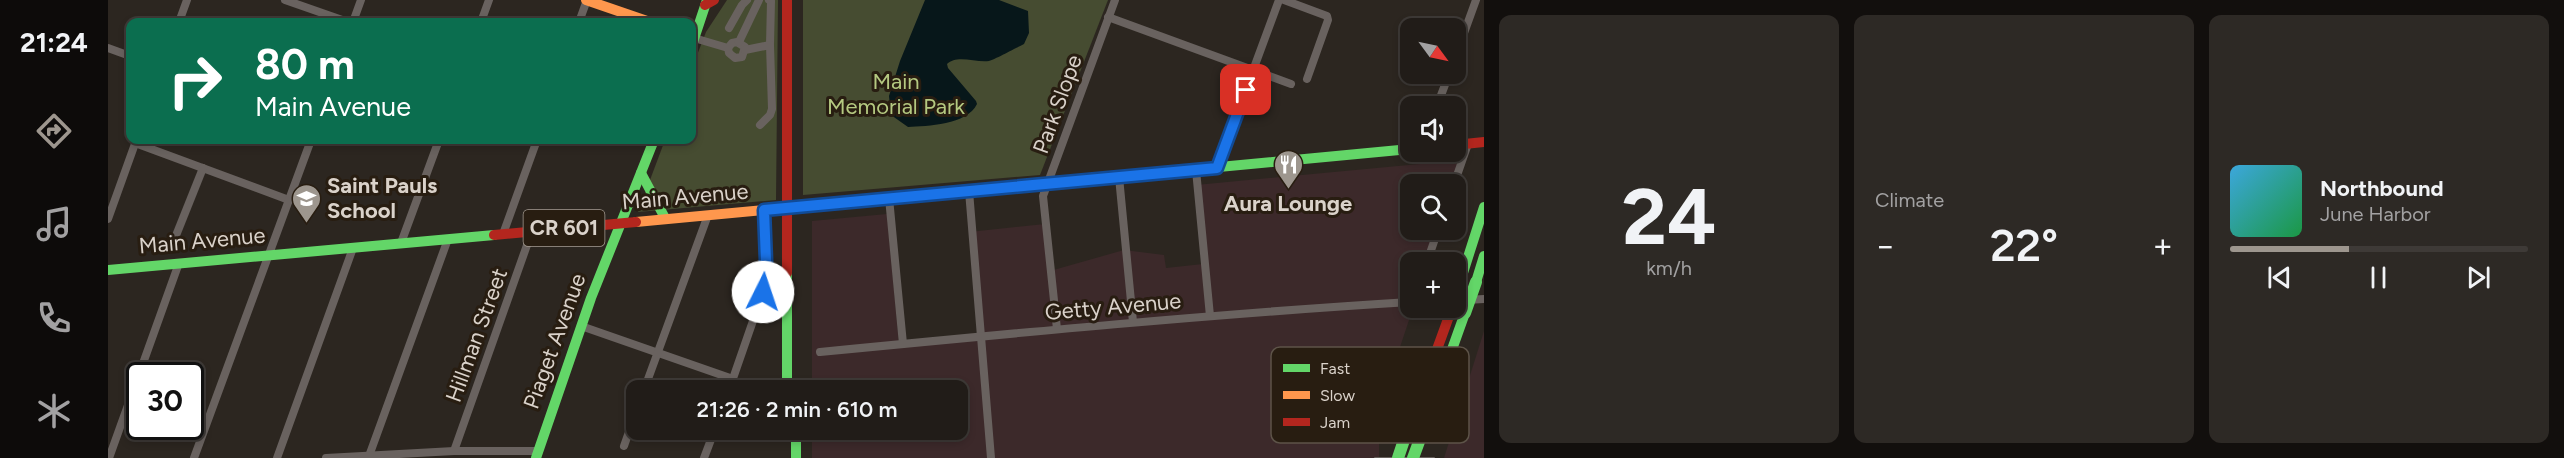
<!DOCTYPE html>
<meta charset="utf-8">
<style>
body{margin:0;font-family:Figtree,sans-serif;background:#2d2925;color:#f1f3f6;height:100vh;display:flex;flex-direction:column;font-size:22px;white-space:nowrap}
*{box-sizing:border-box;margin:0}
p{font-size:20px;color:#a2a1a2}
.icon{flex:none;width:33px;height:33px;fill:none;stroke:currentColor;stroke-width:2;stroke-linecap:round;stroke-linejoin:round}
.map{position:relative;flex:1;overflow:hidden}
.sheet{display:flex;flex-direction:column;gap:15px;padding:15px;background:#120f0d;width:1080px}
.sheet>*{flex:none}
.top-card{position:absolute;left:18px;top:18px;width:570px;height:126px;border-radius:12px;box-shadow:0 3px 9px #0003,0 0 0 2px #3e3a37;background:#0b6e4f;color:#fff;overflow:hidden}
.needle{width:39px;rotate:123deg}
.controls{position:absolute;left:1292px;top:18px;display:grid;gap:12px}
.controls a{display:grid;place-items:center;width:66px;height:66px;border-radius:12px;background:#211c18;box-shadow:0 3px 9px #0003,0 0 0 2px #3e3a37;font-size:30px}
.speed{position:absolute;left:18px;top:362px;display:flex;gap:12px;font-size:30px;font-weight:700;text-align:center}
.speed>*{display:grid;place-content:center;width:78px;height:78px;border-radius:50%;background:#211c18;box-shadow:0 3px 9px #0003,0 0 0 2px #3e3a37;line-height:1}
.speed .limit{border:3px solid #111;border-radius:9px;background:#fff;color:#111}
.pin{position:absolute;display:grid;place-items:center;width:51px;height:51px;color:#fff;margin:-26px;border-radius:12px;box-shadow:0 3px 9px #0006}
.me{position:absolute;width:66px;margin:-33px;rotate:4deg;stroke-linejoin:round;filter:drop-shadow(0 0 4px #0008)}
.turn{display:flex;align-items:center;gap:21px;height:126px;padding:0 30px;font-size:27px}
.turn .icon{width:78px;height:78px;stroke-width:2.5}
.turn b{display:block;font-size:42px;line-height:51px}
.big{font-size:45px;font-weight:600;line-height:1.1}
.sheet .widget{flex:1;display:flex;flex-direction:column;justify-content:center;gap:9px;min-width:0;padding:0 21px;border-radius:12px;background:#2d2925}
.sheet .dial{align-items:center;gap:0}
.dial b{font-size:78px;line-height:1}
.song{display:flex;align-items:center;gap:18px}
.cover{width:72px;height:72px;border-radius:9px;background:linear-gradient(135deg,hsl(200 70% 55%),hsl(140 70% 35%))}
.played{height:6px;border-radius:3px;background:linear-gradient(90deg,#9d968e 40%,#3e3a37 40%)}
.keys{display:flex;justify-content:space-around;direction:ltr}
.heat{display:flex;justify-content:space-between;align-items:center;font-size:33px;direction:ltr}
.sheet .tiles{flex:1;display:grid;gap:15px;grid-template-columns:repeat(3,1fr)}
.trip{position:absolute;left:518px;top:380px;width:342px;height:60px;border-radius:12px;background:#211c18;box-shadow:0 3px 9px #0003,0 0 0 2px #3e3a37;font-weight:600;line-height:60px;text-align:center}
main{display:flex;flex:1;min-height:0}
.menu{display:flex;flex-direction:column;width:108px;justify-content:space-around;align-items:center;background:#0d0b0a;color:#a2a1a2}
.menu .icon{width:42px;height:42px}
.menu .on{color:#9d968e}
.menu b{font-size:27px;color:#f1f3f6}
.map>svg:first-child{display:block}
.industrial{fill:#3c292a}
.green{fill:#464c31}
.water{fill:#07171a}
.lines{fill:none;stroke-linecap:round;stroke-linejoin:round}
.street{stroke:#69625f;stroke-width:8}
.fast{stroke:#63d668;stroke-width:10}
.slow{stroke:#ff974d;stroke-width:10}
.jam{stroke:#b3261e;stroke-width:10}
.rail{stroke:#67615d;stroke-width:2}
.fast-bridge{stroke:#63d668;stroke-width:12}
.slow-bridge{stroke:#ff974d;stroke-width:12}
.route-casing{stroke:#114b97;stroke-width:15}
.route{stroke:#1a73e8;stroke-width:10}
.labels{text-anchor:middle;stroke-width:6;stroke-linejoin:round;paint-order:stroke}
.shield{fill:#281d11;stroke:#a59c92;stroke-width:1.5}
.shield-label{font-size:21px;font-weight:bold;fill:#dad2ca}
.park-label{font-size:22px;fill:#b5c981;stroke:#281d11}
.street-label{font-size:22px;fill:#dad2ca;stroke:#281d11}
.poi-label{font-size:22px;font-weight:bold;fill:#dad2ca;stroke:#281d11;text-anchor:start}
.key{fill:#281d11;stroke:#5d5348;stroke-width:1.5}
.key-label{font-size:16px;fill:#dad2ca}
</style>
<main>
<nav class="menu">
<b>21:24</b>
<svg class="icon on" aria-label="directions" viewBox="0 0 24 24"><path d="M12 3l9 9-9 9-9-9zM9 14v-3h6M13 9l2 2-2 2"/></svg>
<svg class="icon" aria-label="music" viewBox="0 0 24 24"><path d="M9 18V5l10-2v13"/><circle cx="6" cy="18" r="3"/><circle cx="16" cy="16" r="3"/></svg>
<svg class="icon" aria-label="phone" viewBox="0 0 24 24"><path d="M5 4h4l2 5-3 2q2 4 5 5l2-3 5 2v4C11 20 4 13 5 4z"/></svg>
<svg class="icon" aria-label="climate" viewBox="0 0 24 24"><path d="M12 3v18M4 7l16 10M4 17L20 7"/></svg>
</nav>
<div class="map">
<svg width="1376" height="458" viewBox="0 0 1376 458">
<rect width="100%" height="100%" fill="#2c2620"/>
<g class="industrial">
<path d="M1354 160 1346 184H1302V230H1331L1320 262H1302V308H1305L1271 410V458H704V429H849V390H704V221L779 214 791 344 871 336 861 232 937 224 942 271 1016 250 1056 255 1058 268 1095 264 1088 185Z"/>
<path d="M1376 331V458H1336Z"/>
</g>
<g class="green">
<path d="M619 0H670L668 200 530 212 557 140H584V68L598 32Z"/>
<path d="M695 0H1000L932 175 695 195Z"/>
</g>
<path class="water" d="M817 0H891L920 11 921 33 916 44C910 47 884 61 881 61 868 63 849 54 839 64L840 68 868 101 869 104C859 125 819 126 800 127L783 115 781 96 792 61Z"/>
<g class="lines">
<g class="street">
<path d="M177 0 240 22"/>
<path d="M661 0 663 1 662 45"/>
<path d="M1176 0 1219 16 1220 20 1199 79"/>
<path d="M1000 17 1183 84"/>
<path d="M71 22 79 0"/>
<path d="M245 22 253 0"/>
<path d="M373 22 381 0"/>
<path d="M471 22 479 0"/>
<path d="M621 28 634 5 639 0"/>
<path d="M586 38 620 48 621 53 627 58 634 57 637 47 629 42 624 43 620 48"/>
<path d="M631 42 651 0"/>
<path d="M0 48 22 56"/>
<path d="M637 50 662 45 664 109 662 115 652 125"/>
<path d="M1347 58 1368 0"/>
<path d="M1329 106 1341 74"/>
<path d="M27 143 181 200"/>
<path d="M1109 168 1171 0"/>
<path d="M1088 170 1102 316"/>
<path d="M1011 177 1025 322"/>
<path d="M1346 184 1360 144"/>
<path d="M861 191 883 458"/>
<path d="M781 198 795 344"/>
<path d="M0 219 28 141"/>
<path d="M395 234 429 140"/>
<path d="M67 238 95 168"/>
<path d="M293 243 331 140"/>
<path d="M1319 262 1330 230"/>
<path d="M1358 300 1376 299"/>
<path d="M473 326 625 379"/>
<path d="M949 329 935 196 1007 0"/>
<path d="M712 352C908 333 1105 314 1302 302"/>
<path d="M536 390 600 215"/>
<path d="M621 390 655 292 658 261 656 210"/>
<path d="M516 446 528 412"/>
<path d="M346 451 424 231"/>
<path d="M261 456 340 239"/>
<path d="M1 458 71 263"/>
<path d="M86 458 203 140"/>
<path d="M169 458 245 248"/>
<path d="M218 458 346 451H430"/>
<path d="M596 458 607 429"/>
</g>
<g class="fast">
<path d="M584 45 599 0"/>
<path d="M533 173 557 218"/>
<path d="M698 206 1302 149"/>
<path d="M0 270 386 235"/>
<path d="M679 273V390"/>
<path d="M1368 282 1376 256"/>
<path d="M1347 298 1376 207"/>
<path d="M688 429V458"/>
<path d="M1312 439 1357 313"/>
<path d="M428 458 483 298 546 140"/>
</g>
<g class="slow">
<path d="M478 0 542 22"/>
<path d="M528 222 667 209"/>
</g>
<g class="jam">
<path d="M679 0V273"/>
<path d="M597 5 606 0"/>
<path d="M1347 145 1376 142"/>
<path d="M386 235 528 222"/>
<path d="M1296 440 1344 308"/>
</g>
<path class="rail" d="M1267 458H1326"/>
<g class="fast-bridge">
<path d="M1357 313 1368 282"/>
<path d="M1290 458 1296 440"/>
<path d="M1305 458 1312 439"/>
</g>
<path class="slow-bridge" d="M667 209 698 206"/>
</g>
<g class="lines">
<defs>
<path id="route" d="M655 292 658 261 656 210 1109 168 1138 90"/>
</defs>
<use href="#route" class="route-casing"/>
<use href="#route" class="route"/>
</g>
<defs>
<symbol id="restaurant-pin" viewBox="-11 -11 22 30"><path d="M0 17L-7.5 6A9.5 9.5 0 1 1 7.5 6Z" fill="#9d968e" stroke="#281d11"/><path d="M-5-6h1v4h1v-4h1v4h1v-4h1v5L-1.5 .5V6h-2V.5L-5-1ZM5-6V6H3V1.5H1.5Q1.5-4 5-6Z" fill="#fff"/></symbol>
<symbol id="school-pin" viewBox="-11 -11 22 30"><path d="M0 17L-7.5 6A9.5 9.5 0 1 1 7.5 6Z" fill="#9d968e" stroke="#281d11"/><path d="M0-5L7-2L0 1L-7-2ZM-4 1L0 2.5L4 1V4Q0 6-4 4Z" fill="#fff"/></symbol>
</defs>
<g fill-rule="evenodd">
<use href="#restaurant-pin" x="1164" y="148" width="33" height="45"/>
<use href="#school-pin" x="182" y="182" width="33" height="45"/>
</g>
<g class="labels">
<rect class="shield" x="415.5" y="210" width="81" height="36" rx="4.5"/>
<g class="shield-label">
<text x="456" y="235">CR 601</text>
</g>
<g class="park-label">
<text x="788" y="89">Main<tspan x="788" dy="25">Memorial Park</tspan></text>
</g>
<g class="street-label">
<text transform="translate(949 104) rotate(-70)" y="8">Park Slope</text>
<text transform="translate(577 196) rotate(-5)" y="8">Main Avenue</text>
<text transform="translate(94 240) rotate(-5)" y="8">Main Avenue</text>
<text transform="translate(1005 306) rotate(-5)" y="8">Getty Avenue</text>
<text transform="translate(368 335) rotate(-70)" y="8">Hillman Street</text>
<text transform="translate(446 341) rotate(-70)" y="8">Piaget Avenue</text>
</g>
<g class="poi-label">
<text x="219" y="193">Saint Pauls<tspan x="219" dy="25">School</tspan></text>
<text x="1180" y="211" text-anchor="middle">Aura Lounge</text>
</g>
</g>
<rect x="1163" y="347" width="198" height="96" rx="9" class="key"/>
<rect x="1175" y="364" width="27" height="8" fill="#63d668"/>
<rect x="1175" y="391" width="27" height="8" fill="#ff974d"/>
<rect x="1175" y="418" width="27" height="8" fill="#b3261e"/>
<g class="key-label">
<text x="1212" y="374">Fast</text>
<text x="1212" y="401">Slow</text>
<text x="1212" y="428">Jam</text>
</g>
</svg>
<div class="controls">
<a><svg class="needle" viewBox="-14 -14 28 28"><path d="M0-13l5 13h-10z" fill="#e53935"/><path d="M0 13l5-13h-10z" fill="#a2a1a2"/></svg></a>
<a><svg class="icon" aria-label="sound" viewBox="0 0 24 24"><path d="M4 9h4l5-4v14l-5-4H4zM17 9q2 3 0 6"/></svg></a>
<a><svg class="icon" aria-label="search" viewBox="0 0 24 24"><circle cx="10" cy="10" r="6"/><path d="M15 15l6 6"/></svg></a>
<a>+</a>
</div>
<div class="speed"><div class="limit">30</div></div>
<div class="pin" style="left:1138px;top:90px;background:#d93025"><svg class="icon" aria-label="arrive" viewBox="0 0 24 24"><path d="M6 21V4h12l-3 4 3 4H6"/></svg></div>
<svg class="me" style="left:655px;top:292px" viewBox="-20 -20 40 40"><circle r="19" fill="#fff"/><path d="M0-13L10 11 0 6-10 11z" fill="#1a73e8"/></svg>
<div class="trip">21:26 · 2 min · 610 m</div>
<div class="top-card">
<div class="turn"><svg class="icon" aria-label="right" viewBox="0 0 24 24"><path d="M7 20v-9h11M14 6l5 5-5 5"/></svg><div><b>80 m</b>Main Avenue</div></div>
</div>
</div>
<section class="sheet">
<div class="tiles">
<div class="widget dial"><b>24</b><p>km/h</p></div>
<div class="widget"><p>Climate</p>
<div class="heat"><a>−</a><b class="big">22°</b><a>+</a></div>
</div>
<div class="widget">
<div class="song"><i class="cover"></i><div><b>Northbound</b><p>June Harbor</p></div></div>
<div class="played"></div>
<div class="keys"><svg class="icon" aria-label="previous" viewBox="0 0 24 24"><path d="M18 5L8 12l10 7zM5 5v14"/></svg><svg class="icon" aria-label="pause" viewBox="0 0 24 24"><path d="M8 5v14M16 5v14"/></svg><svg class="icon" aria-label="next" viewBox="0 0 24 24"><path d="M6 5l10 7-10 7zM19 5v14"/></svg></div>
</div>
</div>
</section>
</main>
